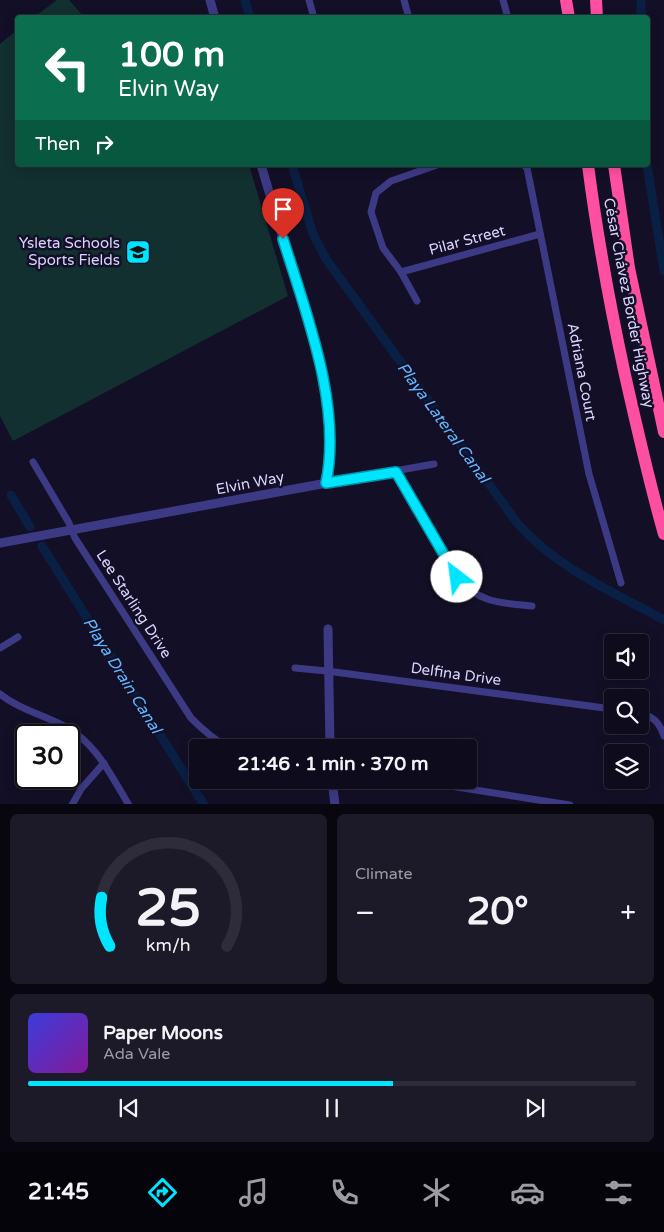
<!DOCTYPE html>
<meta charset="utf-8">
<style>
body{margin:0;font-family:"Varela Round",sans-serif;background:#1c1929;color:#f1f3f6;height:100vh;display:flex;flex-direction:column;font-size:19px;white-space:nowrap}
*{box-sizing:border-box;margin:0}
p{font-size:16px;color:#9b9ba3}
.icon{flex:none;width:28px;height:28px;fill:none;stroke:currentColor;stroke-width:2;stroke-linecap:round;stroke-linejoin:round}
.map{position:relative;height:804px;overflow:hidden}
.sheet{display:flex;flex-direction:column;gap:10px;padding:10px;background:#08060f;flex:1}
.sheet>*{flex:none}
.banner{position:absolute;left:15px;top:15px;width:635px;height:152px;border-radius:5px;box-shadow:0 2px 12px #0003,0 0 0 1px #2e2b3b;background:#0b6e4f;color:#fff;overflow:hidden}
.tools{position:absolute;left:604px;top:634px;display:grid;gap:10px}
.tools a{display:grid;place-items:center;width:45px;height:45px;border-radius:5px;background:#0e0b1c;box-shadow:0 2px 12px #0003,0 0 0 1px #2e2b3b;font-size:25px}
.speed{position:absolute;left:15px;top:724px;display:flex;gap:10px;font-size:25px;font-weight:700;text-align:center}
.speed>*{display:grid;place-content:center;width:65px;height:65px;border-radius:50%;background:#0e0b1c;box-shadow:0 2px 12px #0003,0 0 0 1px #2e2b3b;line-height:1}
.speed .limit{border:2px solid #111;border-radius:8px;background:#fff;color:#111}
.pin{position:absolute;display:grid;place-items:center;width:42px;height:42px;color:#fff;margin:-51px -21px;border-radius:50% 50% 50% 0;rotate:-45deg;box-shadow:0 0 5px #0007}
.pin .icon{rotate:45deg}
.me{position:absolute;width:55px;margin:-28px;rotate:330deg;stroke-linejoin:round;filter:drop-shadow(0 0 4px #0008)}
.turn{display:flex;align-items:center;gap:18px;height:105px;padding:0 20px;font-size:22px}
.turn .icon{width:65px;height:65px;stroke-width:2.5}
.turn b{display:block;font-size:35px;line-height:42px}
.then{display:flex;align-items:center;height:48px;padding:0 20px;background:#0003;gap:10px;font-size:19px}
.big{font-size:38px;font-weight:700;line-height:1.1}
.sheet .tile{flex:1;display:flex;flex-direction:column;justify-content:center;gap:8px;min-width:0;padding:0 18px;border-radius:8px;background:#1c1929}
.sheet .dial{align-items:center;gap:0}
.dial svg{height:130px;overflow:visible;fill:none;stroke:#2e2b3b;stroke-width:7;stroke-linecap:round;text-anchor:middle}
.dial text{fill:#f1f3f6;stroke:none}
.song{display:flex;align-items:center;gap:15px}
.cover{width:60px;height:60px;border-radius:8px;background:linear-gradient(135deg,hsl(240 70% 55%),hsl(290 70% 35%))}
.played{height:5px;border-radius:2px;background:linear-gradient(90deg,#00e5ff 60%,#2e2b3b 60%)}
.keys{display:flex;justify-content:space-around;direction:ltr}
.heat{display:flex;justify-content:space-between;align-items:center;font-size:28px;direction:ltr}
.sheet .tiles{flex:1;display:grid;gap:10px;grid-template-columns:1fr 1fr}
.tile:last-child{grid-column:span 2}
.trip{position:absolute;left:189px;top:739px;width:288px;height:50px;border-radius:5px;background:#0e0b1c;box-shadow:0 2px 12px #0003,0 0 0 1px #2e2b3b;font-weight:700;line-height:50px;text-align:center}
.tabs{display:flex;height:80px;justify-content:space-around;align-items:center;background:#06040b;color:#9b9ba3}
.tabs .icon{width:35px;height:35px}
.tabs .on{color:#00e5ff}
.tabs b{font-size:22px;color:#f1f3f6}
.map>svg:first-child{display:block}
.green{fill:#12302f}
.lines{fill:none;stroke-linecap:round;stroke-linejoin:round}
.canal{stroke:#0a1f44;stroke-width:9}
.minor{stroke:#3d3a85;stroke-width:7}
.tertiary{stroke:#3d3a85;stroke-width:9}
.motorway{stroke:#ff4fa3;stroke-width:12}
.route-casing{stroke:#0095a6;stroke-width:12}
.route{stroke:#00e5ff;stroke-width:9}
.labels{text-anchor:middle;stroke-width:5;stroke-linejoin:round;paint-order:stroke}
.street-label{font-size:15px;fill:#d9d4ff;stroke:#130f26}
.poi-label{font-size:15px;fill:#d9d4ff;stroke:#130f26;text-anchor:end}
.water-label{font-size:16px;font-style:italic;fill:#62b6ff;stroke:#130f26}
</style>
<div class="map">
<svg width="664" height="805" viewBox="0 0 664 805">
<rect width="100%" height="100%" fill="#130f26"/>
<g class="green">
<path d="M57 0H69L84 17H34Z"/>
<path d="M17 30 18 165H249L288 296 13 441 0 416V44Z"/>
</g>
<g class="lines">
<g class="canal">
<path d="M245 0 250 18"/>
<path d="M641 0V18"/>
<path d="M292 165 313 234 326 259 518 524C557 568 613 592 664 620"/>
<path d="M647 165 664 271"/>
<path d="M11 495 30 527"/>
<path d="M42 546 204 805"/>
</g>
<g class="minor">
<path d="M309 0 314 18"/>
<path d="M404 0 409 18"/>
<path d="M503 0 508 18"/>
<path d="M524 165 527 168 589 474 621 583"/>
<path d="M401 272 540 234"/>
<path d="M417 301 401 272 383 248 371 212 376 193 391 181 437 165"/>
<path d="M33 462 69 523 75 538 191 718C203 730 214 740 229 748"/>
<path d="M396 471 457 577C478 603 501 603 532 606"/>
<path d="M327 483 434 464"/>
<path d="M0 648 18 637"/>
<path d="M295 668 327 671 612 709"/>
<path d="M0 694C20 710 44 715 66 727 97 744 111 776 129 805"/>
<path d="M640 713C654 717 659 722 664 736"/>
<path d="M412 780 570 805"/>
<path d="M72 805 81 789 104 763"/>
</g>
<g class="tertiary">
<path d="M210 0 215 18"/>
<path d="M0 543 327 483C339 417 316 344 296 282 284 243 273 204 261 165"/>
<path d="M328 629 330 748"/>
<path d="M332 780 335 805"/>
</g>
<g class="motorway">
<path d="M566 0 569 18"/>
<path d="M596 0 597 18"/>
<path d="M588 165C597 235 610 306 625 375 637 428 649 482 664 534"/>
<path d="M614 165 629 268 664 432"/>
</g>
</g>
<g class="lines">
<defs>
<path id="route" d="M283 239C306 313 342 405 326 483L396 472 457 577"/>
</defs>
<use href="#route" class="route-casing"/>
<use href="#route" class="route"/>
</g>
<defs>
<symbol id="school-square" viewBox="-11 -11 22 22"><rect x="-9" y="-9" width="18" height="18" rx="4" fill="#00e5ff" stroke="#130f26"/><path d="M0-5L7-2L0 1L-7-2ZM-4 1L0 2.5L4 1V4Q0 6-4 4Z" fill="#111"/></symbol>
</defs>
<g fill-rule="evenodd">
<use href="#school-square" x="124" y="238" width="28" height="28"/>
</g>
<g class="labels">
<g class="street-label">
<text transform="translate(467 240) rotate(-15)" y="5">Pilar Street</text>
<text transform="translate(629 303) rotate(79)" y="5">César Chávez Border Highway</text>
<text transform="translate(582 372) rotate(79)" y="5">Adriana Court</text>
<text transform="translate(250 483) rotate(-11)" y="5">Elvin Way</text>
<text transform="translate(134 604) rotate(57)" y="5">Lee Starling Drive</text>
<text transform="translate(456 674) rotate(8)" y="5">Delfina Drive</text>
</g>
<g class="poi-label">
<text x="120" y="248">Ysleta Schools<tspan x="120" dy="17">Sports Fields</tspan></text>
</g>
<g class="water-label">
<text transform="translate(444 422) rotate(54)" y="6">Playa Lateral Canal</text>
<text transform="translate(123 675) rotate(58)" y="6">Playa Drain Canal</text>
</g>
</g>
</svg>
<div class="tools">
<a><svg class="icon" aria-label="sound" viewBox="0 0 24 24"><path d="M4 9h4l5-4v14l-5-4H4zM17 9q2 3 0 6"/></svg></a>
<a><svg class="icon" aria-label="search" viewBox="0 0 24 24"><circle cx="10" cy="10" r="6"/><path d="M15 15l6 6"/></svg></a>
<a><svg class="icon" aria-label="layers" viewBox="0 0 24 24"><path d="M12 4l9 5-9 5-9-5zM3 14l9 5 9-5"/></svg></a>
</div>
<div class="speed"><div class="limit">30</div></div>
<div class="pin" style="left:283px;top:239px;background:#d93025"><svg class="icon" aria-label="arrive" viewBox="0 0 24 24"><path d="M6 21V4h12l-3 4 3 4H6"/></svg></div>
<svg class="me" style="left:457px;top:577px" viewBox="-20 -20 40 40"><circle r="19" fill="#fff"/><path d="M0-13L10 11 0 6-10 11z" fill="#00e5ff"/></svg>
<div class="trip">21:46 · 1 min · 370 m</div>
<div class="banner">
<div class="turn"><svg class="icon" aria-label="left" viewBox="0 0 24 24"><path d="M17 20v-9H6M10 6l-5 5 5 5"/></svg><div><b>100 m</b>Elvin Way</div></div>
<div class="then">Then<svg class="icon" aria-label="right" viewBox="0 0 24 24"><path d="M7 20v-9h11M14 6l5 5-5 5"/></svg></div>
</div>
</div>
<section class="sheet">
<div class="tiles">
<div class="tile dial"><svg viewBox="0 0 100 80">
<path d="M14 69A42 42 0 1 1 86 69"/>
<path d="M14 69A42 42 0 0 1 9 39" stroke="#00e5ff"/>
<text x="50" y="56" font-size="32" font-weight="700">25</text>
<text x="50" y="72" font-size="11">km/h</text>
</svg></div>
<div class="tile"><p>Climate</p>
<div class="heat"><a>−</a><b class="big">20°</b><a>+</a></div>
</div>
<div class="tile">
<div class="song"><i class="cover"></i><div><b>Paper Moons</b><p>Ada Vale</p></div></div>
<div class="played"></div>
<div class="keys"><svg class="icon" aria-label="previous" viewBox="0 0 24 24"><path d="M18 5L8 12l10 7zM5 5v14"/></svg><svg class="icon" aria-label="pause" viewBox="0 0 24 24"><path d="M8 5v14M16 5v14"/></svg><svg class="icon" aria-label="next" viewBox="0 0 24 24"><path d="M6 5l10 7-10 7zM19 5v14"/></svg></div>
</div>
</div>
</section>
<nav class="tabs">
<b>21:45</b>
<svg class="icon on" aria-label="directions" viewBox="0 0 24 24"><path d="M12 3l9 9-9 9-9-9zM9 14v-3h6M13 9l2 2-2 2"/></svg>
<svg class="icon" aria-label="music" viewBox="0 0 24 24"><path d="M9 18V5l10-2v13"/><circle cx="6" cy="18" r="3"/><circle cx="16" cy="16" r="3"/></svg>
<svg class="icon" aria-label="phone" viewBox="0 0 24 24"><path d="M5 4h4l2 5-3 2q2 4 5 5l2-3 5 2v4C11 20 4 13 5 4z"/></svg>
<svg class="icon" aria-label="climate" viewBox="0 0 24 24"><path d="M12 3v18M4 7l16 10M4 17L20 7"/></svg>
<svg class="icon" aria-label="car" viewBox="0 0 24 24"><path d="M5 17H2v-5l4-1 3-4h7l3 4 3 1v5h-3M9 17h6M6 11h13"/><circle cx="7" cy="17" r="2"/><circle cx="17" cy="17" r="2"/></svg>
<svg class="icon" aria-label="filters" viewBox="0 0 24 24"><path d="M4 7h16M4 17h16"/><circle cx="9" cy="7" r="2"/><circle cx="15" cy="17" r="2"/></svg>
</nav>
